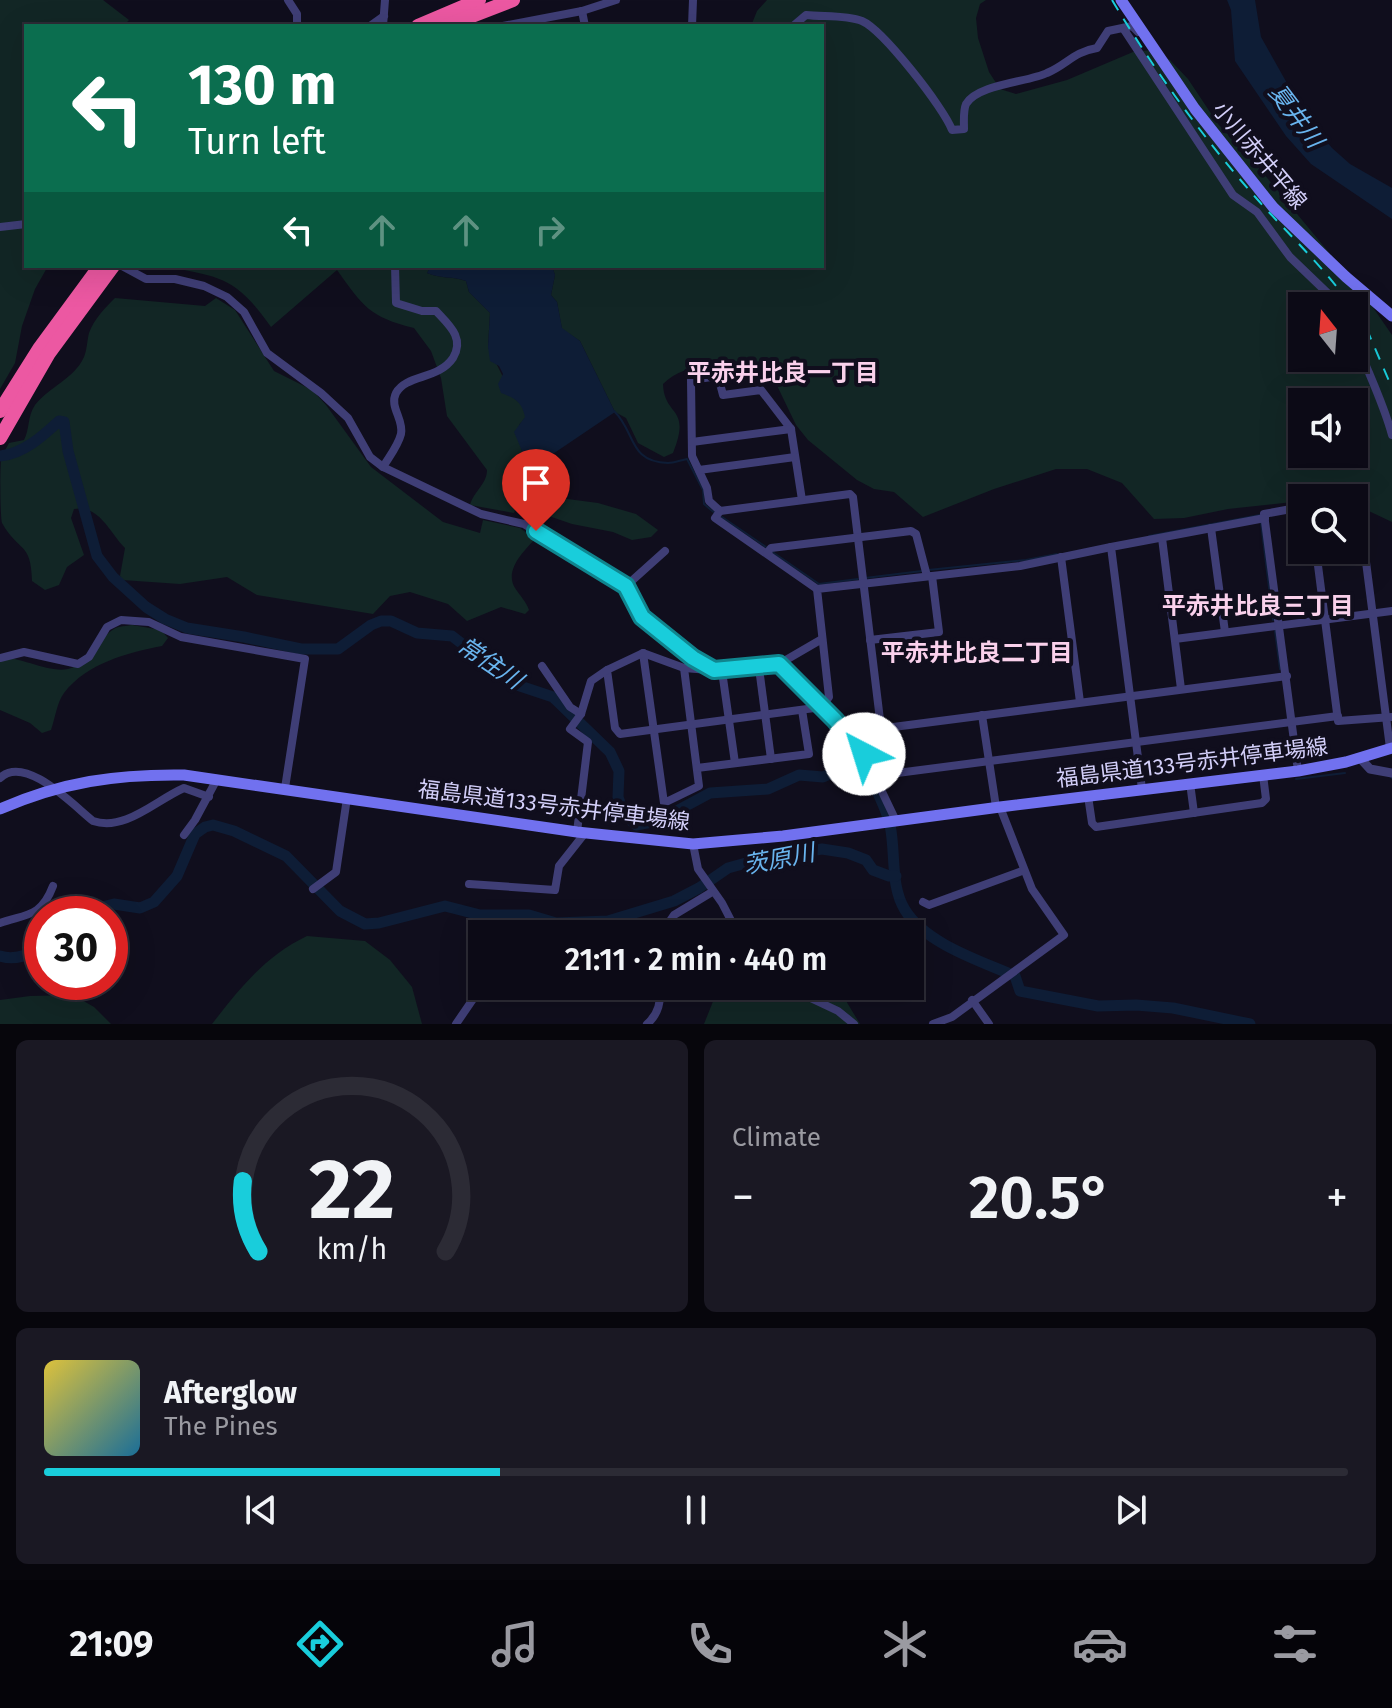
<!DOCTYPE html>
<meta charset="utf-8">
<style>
body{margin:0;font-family:"Fira Sans","Noto Sans JP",sans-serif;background:#1a1823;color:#f1f3f6;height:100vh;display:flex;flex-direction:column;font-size:30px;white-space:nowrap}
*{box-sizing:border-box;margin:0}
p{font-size:26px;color:#9a9aa1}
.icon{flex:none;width:44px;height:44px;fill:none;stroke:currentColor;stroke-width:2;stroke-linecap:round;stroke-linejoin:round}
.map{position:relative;height:1024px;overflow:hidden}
.details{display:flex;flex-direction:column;gap:16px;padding:16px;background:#07060c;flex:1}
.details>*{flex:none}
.guide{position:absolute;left:24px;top:24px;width:800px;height:244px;border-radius:0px;box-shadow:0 8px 32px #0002,0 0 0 2px #2c2b35;background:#0b6e4f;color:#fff;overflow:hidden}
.needle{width:52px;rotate:343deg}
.controls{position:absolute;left:1288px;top:292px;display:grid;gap:16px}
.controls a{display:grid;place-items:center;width:80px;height:80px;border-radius:0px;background:#0c0a16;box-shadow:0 8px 32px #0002,0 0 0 2px #2c2b35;font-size:40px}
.speed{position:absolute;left:24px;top:896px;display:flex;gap:16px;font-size:40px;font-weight:700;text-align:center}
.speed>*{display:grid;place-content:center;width:104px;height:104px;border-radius:50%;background:#0c0a16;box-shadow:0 8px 32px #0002,0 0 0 2px #2c2b35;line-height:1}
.speed .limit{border:12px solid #d22;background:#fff;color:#111}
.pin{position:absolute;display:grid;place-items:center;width:68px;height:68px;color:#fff;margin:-82px -34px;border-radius:50% 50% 50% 0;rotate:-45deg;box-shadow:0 0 8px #0007}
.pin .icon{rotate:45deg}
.me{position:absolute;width:88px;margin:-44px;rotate:320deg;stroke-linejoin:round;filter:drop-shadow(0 0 6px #0008)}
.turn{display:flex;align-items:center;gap:28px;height:168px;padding:0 32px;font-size:36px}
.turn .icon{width:104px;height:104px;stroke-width:2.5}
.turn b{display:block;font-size:56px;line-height:68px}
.lanes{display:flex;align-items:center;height:76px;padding:0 32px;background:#0003;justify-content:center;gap:40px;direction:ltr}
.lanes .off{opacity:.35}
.big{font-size:60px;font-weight:600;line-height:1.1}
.details .widget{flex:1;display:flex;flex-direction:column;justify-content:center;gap:12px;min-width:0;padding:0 28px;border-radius:12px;background:#1a1823}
.details .dial{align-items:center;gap:0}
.dial svg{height:208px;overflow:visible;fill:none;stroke:#2c2b35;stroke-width:7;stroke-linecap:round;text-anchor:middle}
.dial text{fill:#f1f3f6;stroke:none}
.song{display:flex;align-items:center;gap:24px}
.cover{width:96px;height:96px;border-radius:12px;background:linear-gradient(135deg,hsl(50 70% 55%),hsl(200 70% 35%))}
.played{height:8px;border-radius:4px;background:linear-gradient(90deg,#19cddb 35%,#2c2b35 35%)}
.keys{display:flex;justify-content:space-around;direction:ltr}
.heat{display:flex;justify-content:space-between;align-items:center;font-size:44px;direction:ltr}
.details .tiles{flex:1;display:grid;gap:16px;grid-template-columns:1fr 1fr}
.widget:last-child{grid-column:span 2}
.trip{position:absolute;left:468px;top:920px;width:456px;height:80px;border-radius:0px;background:#0c0a16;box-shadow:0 8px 32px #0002,0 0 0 2px #2c2b35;font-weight:600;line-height:80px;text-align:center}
.dock{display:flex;height:128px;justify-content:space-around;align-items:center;background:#050409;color:#9a9aa1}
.dock .icon{width:56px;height:56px}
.dock .on{color:#19cddb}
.dock b{font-size:36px;color:#f1f3f6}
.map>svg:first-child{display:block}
.green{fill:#122625;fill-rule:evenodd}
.water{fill:#0e1d36}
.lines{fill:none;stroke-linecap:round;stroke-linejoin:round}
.stream{stroke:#0e1d36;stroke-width:2}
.river{stroke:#0e1d36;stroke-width:11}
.minor{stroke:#3f3e76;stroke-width:8}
.tertiary{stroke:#3f3e76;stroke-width:9}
.secondary{stroke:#7171ef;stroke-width:11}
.motorway{stroke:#ec58a2;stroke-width:14}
.rail{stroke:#19cddb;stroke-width:2;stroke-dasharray:12 10;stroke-linecap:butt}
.route-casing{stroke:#10858e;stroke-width:20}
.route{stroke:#19cddb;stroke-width:14}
.labels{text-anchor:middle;stroke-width:8;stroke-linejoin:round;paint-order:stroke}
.street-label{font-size:22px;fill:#d3cff9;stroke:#100e1d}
.water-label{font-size:24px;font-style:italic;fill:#69b4ee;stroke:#100e1d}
.neighbourhood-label{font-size:24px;font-weight:bold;fill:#fad1ec;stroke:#100e1d}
</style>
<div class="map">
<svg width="1392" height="1024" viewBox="0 0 1392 1024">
<rect width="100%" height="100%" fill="#100e1d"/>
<g class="green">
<path d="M0 0H103L129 20 123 26H26V266H48L35 289 22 326 15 363 0 389Z"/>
<path d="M767 0H986L980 4 976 18 978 38 989 72 1000 89 1016 94 1067 80 1133 52 1152 50 1170 60 1188 79 1218 124 1254 162 1365 296 1392 335V522L1354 504V498H1302V501L1228 509 1184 518 1154 519 1122 483 1087 469H1056L994 489 923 517 894 492 874 489 857 480 808 440 796 425 770 371 763 364C730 366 688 359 663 384 664 417 692 406 673 453L664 457 638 443 626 418 615 412 580 341 562 329 557 302 551 295 555 275 552 266H822V26H751L757 11ZM1302 306H1354V358H1302ZM1302 402H1354V454H1302Z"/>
<path d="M162 266H431L427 273C440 279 453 276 466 281L469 292 490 313 488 347 513 397 522 405 526 417 519 425 522 451 535 466 538 480 560 498 598 503 636 514 658 530 651 537 632 540 613 532 572 524 543 514 520 497 514 513 470 505C474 491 487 484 487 470L447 416 441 378 431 351 414 328C369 317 363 306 337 270L271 327C235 276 221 277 162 266Z"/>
<path d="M115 298 205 306 216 298 235 310 274 371 312 390 326 405 371 467 443 522 480 533 483 520 520 528 535 539C524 551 504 570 515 588 520 596 526 601 529 610L525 614 501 607 467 621 448 604 410 592 390 596 373 614 257 595 227 577 180 584 122 580 120 576 125 548C110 533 99 504 74 509L71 518 84 555 67 567 59 585 45 590 32 581C31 541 19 553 2 523 0 514 0 471 1 460 2 455 6 449 9 443L24 440C30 429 27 417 35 405 49 387 74 379 84 357 87 350 87 341 89 333 94 319 105 308 115 298Z"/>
<path d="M132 625 161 630 168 638 162 646C127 653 87 663 64 693 57 702 55 719 51 730L42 733 30 723 0 710V657C21 657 49 673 68 669 91 664 96 640 114 629 118 626 127 626 132 625Z"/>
<path d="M307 936 365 941 390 960 412 987 422 1024H212C240 988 265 956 307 936Z"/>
<path d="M722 986H837L860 1024H704L718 989Z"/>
<path d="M73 995 94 1007 111 1024H0V1000L30 996Z"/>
</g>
<g class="water">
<path d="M1227 0H1255L1261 37 1306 117 1332 148 1350 164 1392 188V219L1311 164 1286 136 1235 61 1231 10Z"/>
<path d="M431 266H552L555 275 551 295 557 302 562 328 580 341 615 412 535 466 522 451 514 432 525 417C522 402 515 398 501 393L498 384 503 374 499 366 490 361 488 347 490 313 469 292 466 281C453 276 440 279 427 273Z"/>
</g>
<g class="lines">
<g class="stream">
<path d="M614 411C636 432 628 462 668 463 674 463 681 460 687 459L703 490 704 504 716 514"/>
<path d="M722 517 766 547"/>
<path d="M1261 523 1273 620"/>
<path d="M1149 536 1260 515"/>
<path d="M771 551 819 584 858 579"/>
<path d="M928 570 1026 560 1057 554"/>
<path d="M865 578 922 571"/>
<path d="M1275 631 1280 669"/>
<path d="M1391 777 1392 778"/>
<path d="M1296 779 1345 773"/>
</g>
<g class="river">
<path d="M0 456C23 454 43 436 59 421L64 422 68 451 97 556 113 577 146 607 165 619 187 628 244 637 301 649H338L371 625 381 621H391L417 633 452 636 514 684 553 697 610 752 619 771 618 797 624 814 636 825 658 821 710 793 768 789 799 775 823 777 830 774 845 754 855 753 860 757C870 779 885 802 890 825 896 853 890 886 905 910 926 944 981 961 1015 976L1020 991 1098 1006 1136 1005 1173 1008 1250 1024"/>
<path d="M92 914 98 908 114 904 140 908 154 902 177 876 195 834 205 827 213 825 234 831 286 856 340 911 365 924 379 923 445 906 480 915H529L556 923 608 921 674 901 699 888 728 868 764 858 822 849 848 853 866 860 873 870 889 876H896"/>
<path d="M0 956C15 961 29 955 42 947"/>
</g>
<g class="minor">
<path d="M288 0 297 14V26"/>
<path d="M582 11 585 26"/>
<path d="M370 26 384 16"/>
<path d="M383 26 385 0"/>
<path d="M503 26 582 11 616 0"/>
<path d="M692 26 693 0"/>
<path d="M793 26 806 15C823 17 846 15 862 21 883 30 944 108 952 130L964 129C964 122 963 111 966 104 978 84 1029 82 1047 73 1068 64 1073 52 1097 48L1108 31 1132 26 1138 32"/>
<path d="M1123 28 1233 195 1257 212 1290 257 1341 306"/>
<path d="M0 227 26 224"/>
<path d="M122 266 146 279H175L204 286 227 297 244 312 267 353 321 393 348 418 370 457 383 467 481 514 524 524 626 586 642 617 693 658 714 670"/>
<path d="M1354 335C1366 369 1383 401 1392 435"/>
<path d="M791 429 761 390 723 395 718 376 691 380 692 456 707 488 709 501 720 511 850 494 853 497 881 728"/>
<path d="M692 442 791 429 802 500"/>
<path d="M383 467C389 457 398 446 401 434 404 419 389 407 396 393 407 374 438 380 453 358 465 338 449 325 436 311H422L396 303 395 266"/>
<path d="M699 470 795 457"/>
<path d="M720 511 715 518 817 589"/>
<path d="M1211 528 1225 632"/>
<path d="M1162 538 1181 689"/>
<path d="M1354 543 1366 562 1390 748"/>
<path d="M1316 550 1338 721 1392 717"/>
<path d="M767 553 771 548 911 531 916 534 927 576"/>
<path d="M1061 557 1080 702"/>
<path d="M626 586 665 551"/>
<path d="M822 639 779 664 822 707"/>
<path d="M1175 639 1392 611"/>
<path d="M870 640 939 632 932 576"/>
<path d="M643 653 664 803 699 786 684 668"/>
<path d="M0 658 24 652 78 664 89 657 107 627 121 620 149 622 181 637 305 659 285 788"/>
<path d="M779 664 722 671 684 668 643 653 607 670 615 728 620 734 822 707"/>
<path d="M542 666 570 707 581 714"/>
<path d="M759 668 771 759"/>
<path d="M722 671 735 763"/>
<path d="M982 715 996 807"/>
<path d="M847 733 1287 676"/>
<path d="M697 768 809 754 802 710"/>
<path d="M1298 771 1264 514 1302 507"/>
<path d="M874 776 1338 716"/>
<path d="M0 778C25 754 73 805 93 821 125 832 156 800 184 788L209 797"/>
<path d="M1190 783 1194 813"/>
<path d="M1142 789 1111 547 1265 518"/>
<path d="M1088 796 1092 823 1096 827 1262 803 1266 799 1263 775"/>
<path d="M896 821 864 754 822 707 829 697 817 589 1020 566 1111 547"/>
<path d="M577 832 588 742 570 729 581 714 591 681 607 670"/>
<path d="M184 835 195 820 217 779"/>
<path d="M693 844 698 869 722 903 738 934"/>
<path d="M469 884 555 890 559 866 585 833"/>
<path d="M313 889 336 872 347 798"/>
<path d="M923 902 929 905 1022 871"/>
<path d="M0 923C25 914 41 918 53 886"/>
<path d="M661 934 674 915 712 892"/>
<path d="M583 986 585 992 591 995 649 986"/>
<path d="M785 986 838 1011 854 1024"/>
<path d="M972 1000 989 1024"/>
<path d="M456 1024 482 986"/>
<path d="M647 1024C659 1014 661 1001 660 986"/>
<path d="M933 1024 952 1017 1064 935 1032 889 1000 807"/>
</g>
<path class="tertiary" d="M1360 758 1370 769 1392 773"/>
<g class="secondary">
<path d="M1121 0 1195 109 1273 207 1346 277 1392 316"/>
<path d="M0 809C62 782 116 774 184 775L577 832 693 844 783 836 1000 807 1298 771 1346 762 1392 748"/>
</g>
<g class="motorway">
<path d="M418 26 479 0"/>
<path d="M446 26 513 0"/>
<path d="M0 411 39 349 100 266"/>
<path d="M0 438 49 353 113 266"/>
</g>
<g class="rail">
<path d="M1112 0C1154 70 1203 138 1257 199 1289 235 1324 267 1351 306"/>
<path d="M1354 310 1368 332 1392 388"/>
</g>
</g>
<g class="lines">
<defs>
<path id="route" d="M536 531 626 586 642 617 693 658 714 670 779 664 835 720 864 754"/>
</defs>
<use href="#route" class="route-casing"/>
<use href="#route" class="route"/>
</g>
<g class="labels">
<g class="street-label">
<text transform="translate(1260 155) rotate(50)" y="8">小川赤井平線</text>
<text transform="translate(1192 762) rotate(-7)" y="8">福島県道133号赤井停車場線</text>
<text transform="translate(554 805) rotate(7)" y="8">福島県道133号赤井停車場線</text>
</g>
<g class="water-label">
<text transform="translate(1296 116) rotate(53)" y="8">夏井川</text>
<text transform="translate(490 663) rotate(34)" y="8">常住川</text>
<text transform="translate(779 859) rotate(-11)" y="8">茨原川</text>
</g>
<g class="neighbourhood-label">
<text x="783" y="381">平赤井比良一丁目</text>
<text x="1258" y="614">平赤井比良三丁目</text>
<text x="977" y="661">平赤井比良二丁目</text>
</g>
</g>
</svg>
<div class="controls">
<a><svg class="needle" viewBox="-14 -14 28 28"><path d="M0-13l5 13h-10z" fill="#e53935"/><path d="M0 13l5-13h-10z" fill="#9a9aa1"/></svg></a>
<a><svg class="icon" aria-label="sound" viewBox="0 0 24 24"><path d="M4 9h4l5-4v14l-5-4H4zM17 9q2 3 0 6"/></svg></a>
<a><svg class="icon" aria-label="search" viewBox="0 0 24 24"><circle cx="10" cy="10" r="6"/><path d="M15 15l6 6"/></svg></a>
</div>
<div class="speed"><div class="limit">30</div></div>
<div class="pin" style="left:536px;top:531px;background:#d93025"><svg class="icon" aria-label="arrive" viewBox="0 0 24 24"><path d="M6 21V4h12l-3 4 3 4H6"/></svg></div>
<svg class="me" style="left:864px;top:754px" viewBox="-20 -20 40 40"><circle r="19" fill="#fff"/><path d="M0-13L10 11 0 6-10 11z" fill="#19cddb"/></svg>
<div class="trip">21:11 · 2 min · 440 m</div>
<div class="guide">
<div class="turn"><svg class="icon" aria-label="left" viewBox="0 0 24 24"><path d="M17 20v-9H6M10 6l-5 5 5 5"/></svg><div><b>130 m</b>Turn left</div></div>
<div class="lanes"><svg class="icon" aria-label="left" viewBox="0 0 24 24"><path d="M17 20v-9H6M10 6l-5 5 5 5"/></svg><svg class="icon off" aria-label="ahead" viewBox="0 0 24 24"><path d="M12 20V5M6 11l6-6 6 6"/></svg><svg class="icon off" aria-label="ahead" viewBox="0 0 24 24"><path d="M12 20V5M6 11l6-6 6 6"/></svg><svg class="icon off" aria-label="right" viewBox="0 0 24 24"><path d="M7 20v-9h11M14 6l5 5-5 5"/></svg></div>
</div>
</div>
<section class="details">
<div class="tiles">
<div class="widget dial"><svg viewBox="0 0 100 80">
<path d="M14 69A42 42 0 1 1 86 69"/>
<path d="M14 69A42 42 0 0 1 8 42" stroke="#19cddb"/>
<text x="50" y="56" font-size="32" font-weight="700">22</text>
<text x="50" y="72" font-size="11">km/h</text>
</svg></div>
<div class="widget"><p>Climate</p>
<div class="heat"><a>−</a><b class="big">20.5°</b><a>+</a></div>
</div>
<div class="widget">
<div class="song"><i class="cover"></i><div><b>Afterglow</b><p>The Pines</p></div></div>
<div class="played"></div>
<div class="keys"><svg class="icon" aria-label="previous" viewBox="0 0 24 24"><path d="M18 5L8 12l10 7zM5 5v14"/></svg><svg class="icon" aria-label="pause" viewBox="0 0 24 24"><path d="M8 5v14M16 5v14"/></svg><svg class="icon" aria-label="next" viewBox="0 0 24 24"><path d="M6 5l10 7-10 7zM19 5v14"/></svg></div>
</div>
</div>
</section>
<nav class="dock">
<b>21:09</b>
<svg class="icon on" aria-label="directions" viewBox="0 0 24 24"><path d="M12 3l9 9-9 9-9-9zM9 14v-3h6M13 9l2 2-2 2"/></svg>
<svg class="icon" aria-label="music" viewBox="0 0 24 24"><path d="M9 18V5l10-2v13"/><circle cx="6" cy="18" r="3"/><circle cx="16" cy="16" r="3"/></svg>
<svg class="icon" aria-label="phone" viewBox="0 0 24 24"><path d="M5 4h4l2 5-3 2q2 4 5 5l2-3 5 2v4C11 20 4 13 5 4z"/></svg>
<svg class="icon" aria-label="climate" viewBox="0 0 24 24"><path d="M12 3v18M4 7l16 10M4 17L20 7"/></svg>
<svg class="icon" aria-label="car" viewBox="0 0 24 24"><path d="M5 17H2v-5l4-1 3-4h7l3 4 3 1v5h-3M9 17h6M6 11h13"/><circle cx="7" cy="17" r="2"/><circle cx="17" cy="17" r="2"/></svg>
<svg class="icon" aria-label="filters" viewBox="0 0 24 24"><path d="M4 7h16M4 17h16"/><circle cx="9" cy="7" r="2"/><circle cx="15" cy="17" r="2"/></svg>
</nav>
